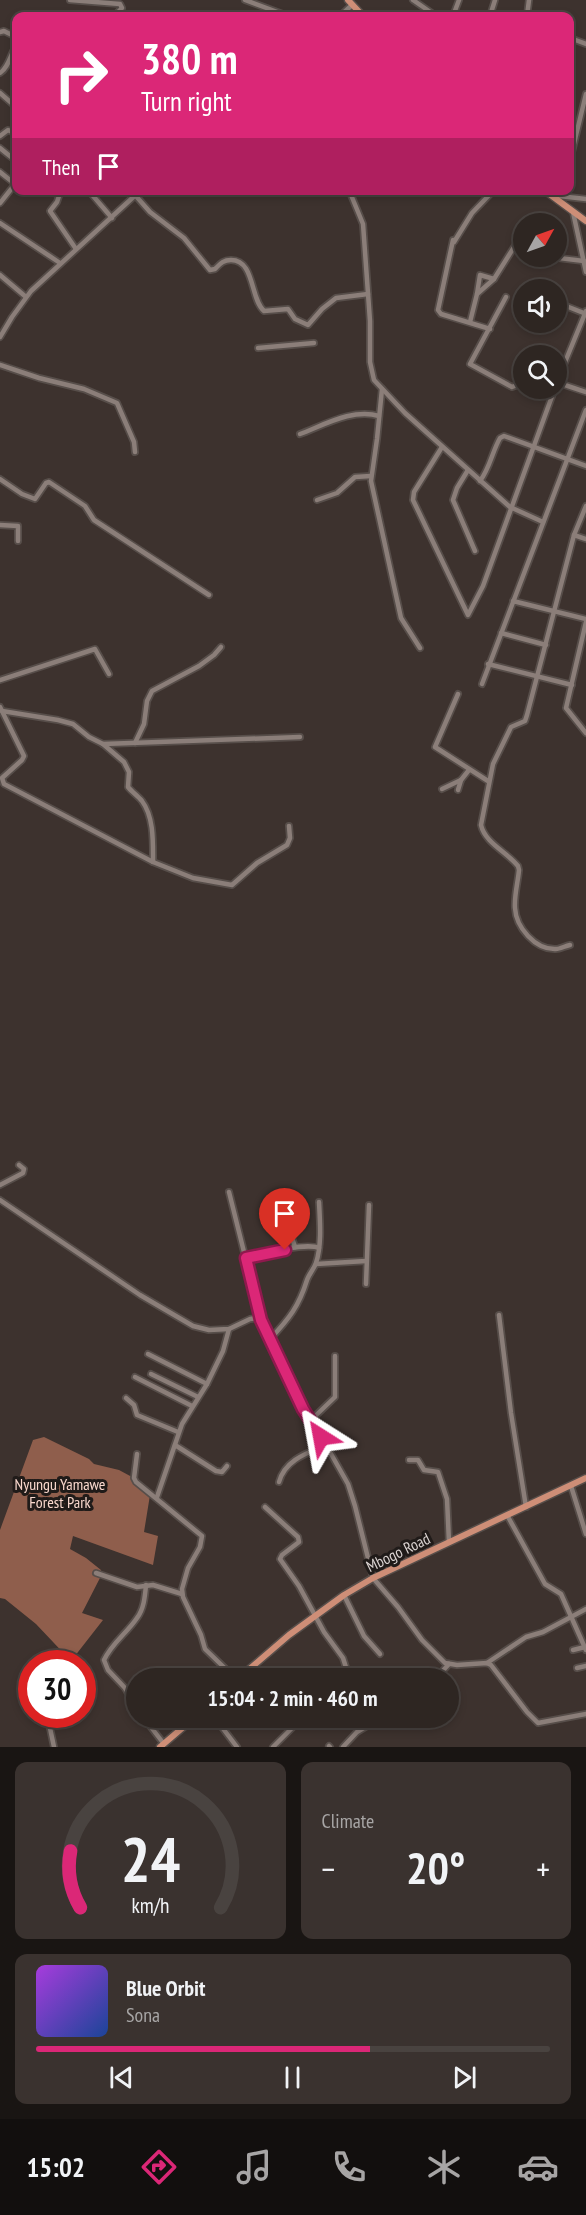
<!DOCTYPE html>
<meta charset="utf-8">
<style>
body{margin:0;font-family:"PT Sans Narrow",sans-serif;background:#3a322f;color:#f1f3f6;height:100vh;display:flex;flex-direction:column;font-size:22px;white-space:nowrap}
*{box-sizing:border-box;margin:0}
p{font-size:20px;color:#a7a5a5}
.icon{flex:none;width:33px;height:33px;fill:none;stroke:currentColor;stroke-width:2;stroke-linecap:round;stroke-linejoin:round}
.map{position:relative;height:1747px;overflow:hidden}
.side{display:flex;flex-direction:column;gap:15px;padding:15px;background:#191513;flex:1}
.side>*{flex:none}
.banner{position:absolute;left:12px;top:12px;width:562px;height:183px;border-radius:12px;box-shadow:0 3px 9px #0003,0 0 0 2px #494340;background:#db2777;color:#fff;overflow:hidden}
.needle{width:39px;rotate:50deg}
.controls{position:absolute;left:513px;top:213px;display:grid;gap:12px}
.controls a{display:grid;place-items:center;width:54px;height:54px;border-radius:50%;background:#2e2622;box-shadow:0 3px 9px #0003,0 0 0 2px #494340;font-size:30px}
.speed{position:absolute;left:18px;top:1650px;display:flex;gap:12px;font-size:30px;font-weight:700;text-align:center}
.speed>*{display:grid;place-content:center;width:78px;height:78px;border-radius:50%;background:#2e2622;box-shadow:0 3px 9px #0003,0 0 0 2px #494340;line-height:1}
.speed .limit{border:9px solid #d22;background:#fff;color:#111}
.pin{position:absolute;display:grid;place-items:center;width:51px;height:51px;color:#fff;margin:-62px -26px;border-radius:50% 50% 50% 0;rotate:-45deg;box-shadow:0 0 6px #0007}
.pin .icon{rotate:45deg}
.me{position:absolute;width:66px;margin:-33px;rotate:326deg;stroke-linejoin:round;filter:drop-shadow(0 0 4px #0008)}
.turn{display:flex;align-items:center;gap:21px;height:126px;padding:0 30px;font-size:27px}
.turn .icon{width:78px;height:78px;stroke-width:2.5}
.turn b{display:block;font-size:42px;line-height:51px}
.then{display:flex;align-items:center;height:57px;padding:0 30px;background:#0003;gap:12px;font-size:22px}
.big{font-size:45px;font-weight:700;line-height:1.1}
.side .card{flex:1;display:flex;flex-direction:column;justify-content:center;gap:9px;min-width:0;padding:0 21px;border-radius:12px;background:#3a322f}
.side .dial{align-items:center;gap:0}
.dial svg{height:156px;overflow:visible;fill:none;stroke:#494340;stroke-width:7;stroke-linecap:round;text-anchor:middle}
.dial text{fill:#f1f3f6;stroke:none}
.song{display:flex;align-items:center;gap:18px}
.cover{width:72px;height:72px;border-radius:9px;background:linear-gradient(135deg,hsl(280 70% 55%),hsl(220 70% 35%))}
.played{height:6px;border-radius:3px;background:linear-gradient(90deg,#db2777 65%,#494340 65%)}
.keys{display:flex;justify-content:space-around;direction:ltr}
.heat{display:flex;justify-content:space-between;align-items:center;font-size:33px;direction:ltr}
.side .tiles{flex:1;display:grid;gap:15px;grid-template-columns:1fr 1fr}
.card:last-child{grid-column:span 2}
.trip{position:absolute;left:126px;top:1668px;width:333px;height:60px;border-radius:30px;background:#2e2622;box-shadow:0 3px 9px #0003,0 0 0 2px #494340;font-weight:700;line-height:60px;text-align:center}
.tab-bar{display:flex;height:96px;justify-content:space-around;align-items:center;background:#120f0e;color:#a7a5a5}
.tab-bar .icon{width:42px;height:42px}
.tab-bar .selected{color:#db2777}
.tab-bar b{font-size:27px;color:#f1f3f6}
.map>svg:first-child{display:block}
.forest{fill:#8f5e4c}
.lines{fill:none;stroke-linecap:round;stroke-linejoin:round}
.minor-casing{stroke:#574e4a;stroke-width:8}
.major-casing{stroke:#574e4a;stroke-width:9}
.minor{stroke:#8b7e79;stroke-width:4.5}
.major{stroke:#ce8e77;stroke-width:6}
.route-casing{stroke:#8e194d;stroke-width:15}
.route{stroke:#db2777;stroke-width:10}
.labels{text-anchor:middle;stroke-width:6;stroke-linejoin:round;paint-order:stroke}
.park-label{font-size:16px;fill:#f9d8cd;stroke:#201b19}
.street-label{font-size:16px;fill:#dad3d1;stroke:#201b19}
</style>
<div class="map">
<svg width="586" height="1747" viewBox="0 0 586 1747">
<rect width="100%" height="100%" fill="#3d322e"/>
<path class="forest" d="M44 1437 89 1459 94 1464 119 1470 132 1477 133 1483 150 1495 144 1532 158 1536 153 1565 73 1536 70 1549 86 1558 101 1570V1576L82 1613 103 1620 71 1661 36 1624 5 1599 0 1598V1530L33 1440Z"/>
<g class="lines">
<defs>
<g id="minor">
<path d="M70 0 120 4 122 8 114 16"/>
<path d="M245 0 288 16"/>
<path d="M413 0 436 16"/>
<path d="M340 16 352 5"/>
<path d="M453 16 459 0"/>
<path d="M490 16 495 0"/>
<path d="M527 16 529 0"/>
<path d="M0 32 4 31 16 37"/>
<path d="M570 38 586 44"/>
<path d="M0 73C9 67 10 55 16 46"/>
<path d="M0 93 16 107"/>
<path d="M0 136 8 130 16 134"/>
<path d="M0 148 16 161"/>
<path d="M570 160 586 94"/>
<path d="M0 172 15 184"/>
<path d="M50 190 59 196 57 202 50 211 76 249"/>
<path d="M88 190 112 218"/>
<path d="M349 190 363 224 370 321V362L374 380 405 413 510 507 543 522"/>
<path d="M397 192 400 190"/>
<path d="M135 195 150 212 184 238 210 270 215 269C220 264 223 260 231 260 255 260 250 299 264 311L288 309 295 319 308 325 322 309 336 298 368 294"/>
<path d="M559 196 586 199"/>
<path d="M0 203 16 183"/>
<path d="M573 212 586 272"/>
<path d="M0 223 60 263"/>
<path d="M453 240 438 310 441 314 490 329"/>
<path d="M454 242 472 213 494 190"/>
<path d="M542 256 584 261"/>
<path d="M0 275 26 297"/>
<path d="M477 294 480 275 494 279"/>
<path d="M506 297 470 364 512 387 517 385 524 374"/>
<path d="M556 302 586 314"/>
<path d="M470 322 477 294 494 279 521 236"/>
<path d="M0 337 12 317 31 291 141 190"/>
<path d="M258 348 314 343"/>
<path d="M0 365 39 378 84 389 117 403 134 442 135 452"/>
<path d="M556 382 586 392"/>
<path d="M556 384 586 311"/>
<path d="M382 389 377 439 371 481 401 618 420 648"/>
<path d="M300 434C324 425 353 408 379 416"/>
<path d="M442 447 414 492 413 500 468 615 483 586 555 388"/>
<path d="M468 470 457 488 453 500 475 551"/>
<path d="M0 479 22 494 35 499 46 483 49 482 85 506 94 520 209 595"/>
<path d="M480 481C490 468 492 452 500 438L504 436 586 466"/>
<path d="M317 500 337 493 355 477 371 476"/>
<path d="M0 525 18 526V541"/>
<path d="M574 535 586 539"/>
<path d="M513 601 586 619"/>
<path d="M586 622 566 708 586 733"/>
<path d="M501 633 546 645"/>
<path d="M488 664 572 685"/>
<path d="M0 680 95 649 109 674"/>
<path d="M482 684 586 410"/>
<path d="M458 694 435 747 488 781"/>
<path d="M0 707 24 756 22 760 2 778 4 784 153 862 193 878 232 885 257 863 287 845 290 838 289 826"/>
<path d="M2 711 58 720 73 724 89 737 103 744 124 762 129 772 128 787C132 792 138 796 142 801 154 817 153 842 153 862"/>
<path d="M135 743 144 724 147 701 152 691 199 666 214 655 221 647"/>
<path d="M103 744 300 737"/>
<path d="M442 789 461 780"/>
<path d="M458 790 461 780 469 770"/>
<path d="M570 945C565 946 560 949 556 949 535 950 516 927 515 908 514 896 518 882 519 870L518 866C507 852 485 843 481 825L493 764 511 727 525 721 527 715 574 535 586 506"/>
<path d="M0 1185 23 1173 24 1169 19 1165"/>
<path d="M229 1192 261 1320"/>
<path d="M0 1200 140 1295 193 1326 209 1330 229 1329 250 1319 257 1318 261 1320 303 1409 326 1445 348 1484 355 1506 373 1578 398 1607 422 1640 445 1663 457 1665 487 1663 491 1665 527 1712 538 1723 586 1714"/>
<path d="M290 1204 289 1229 295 1247"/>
<path d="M246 1258C262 1254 305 1242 319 1248"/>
<path d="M316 1264 366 1261"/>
<path d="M366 1284 369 1205"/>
<path d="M499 1315 511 1413 526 1507"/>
<path d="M270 1339C289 1319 299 1306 307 1280 309 1274 314 1269 316 1263 322 1245 320 1221 319 1202"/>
<path d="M148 1354 207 1384"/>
<path d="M151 1374 198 1397"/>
<path d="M135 1377 192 1406"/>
<path d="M126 1398 134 1405 137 1415 178 1432"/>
<path d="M310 1421 335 1397V1356"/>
<path d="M175 1445 216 1471 222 1472 227 1466"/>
<path d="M137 1454 134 1478 136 1482 202 1536 200 1547 188 1568 182 1589 183 1597 201 1635 205 1649 235 1678"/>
<path d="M409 1460H418L424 1470 438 1472 447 1499 449 1542"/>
<path d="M279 1482C285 1460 307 1453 326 1445"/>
<path d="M571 1486 586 1534"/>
<path d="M157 1497 182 1424 207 1384 223 1351 229 1329"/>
<path d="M265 1507 298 1537 299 1542 282 1555 280 1559 299 1586 324 1632 343 1658 349 1677"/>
<path d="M507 1515 545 1584 561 1594 586 1650"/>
<path d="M96 1573 137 1587 153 1585 182 1594"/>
<path d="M344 1595 364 1636 380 1654"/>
<path d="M573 1650 585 1647"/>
<path d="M487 1663 526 1637 543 1632 586 1609"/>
<path d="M577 1668 586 1666"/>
<path d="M249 1671 257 1678"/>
<path d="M436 1678 449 1664"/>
<path d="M136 1707 125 1688 108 1670 104 1660C112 1643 127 1633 137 1618 144 1609 145 1596 146 1585"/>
<path d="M47 1714 54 1747"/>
<path d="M144 1718 164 1744"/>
<path d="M215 1718 237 1747"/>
<path d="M329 1746 330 1747"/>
<path d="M273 1747 297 1723 295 1718"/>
<path d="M343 1747 357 1732 380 1718"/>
</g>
<g id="major">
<path d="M348 0 363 16"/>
<path d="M544 190 586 221"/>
<path d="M239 1678 289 1635 344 1595 373 1578 586 1478"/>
<path d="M160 1747 194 1718"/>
</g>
</defs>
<use href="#minor" class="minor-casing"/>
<use href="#major" class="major-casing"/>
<use href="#minor" class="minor"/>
<use href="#major" class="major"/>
</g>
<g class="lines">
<defs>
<path id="route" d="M285 1250 246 1258 261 1320 303 1409 321 1437"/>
</defs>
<use href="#route" class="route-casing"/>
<use href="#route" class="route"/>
</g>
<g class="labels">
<g class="park-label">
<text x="60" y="1490">Nyungu Yamawe<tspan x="60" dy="18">Forest Park</tspan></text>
</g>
<g class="street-label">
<text transform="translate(398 1552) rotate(-26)" y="6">Mbogo Road</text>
</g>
</g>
</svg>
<div class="controls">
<a><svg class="needle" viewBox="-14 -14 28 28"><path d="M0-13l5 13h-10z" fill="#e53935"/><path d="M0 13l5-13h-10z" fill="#a7a5a5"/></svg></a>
<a><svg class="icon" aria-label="sound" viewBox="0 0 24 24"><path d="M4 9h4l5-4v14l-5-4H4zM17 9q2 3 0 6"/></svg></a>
<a><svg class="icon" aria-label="search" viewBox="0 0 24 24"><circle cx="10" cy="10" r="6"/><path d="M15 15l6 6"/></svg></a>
</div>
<div class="speed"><div class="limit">30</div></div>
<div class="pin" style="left:285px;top:1250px;background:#d93025"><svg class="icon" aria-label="arrive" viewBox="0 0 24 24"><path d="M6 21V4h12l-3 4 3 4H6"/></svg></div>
<svg class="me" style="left:321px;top:1437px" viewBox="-20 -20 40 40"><path d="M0-17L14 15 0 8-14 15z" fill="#db2777" stroke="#fff" stroke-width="4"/></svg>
<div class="trip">15:04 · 2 min · 460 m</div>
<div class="banner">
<div class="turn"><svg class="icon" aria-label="right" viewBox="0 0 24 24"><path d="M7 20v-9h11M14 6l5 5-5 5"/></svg><div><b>380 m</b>Turn right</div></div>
<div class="then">Then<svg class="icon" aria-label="arrive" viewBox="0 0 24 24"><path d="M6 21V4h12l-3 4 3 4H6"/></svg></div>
</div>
</div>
<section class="side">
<div class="tiles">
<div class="card dial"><svg viewBox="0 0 100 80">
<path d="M14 69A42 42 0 1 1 86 69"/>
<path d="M14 69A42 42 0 0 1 9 40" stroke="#db2777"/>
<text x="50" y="56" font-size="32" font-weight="700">24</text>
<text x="50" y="72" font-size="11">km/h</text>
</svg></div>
<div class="card"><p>Climate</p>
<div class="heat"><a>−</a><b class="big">20°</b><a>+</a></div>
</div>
<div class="card">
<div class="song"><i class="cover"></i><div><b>Blue Orbit</b><p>Sona</p></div></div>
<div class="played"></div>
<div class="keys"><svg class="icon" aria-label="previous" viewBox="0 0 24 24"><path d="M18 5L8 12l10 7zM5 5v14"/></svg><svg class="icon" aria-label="pause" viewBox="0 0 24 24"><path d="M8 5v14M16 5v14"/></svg><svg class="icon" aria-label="next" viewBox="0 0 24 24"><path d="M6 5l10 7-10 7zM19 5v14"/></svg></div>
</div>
</div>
</section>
<nav class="tab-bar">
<b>15:02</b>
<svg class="icon selected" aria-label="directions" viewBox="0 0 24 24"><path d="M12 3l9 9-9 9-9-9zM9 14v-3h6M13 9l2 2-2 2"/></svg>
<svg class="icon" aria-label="music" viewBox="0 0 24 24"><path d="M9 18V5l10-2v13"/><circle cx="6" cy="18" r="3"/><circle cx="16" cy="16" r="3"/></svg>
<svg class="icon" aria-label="phone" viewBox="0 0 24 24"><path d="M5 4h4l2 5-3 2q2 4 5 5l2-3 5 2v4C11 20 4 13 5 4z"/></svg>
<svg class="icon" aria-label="climate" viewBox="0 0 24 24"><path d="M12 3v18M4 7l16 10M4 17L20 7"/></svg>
<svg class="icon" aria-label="car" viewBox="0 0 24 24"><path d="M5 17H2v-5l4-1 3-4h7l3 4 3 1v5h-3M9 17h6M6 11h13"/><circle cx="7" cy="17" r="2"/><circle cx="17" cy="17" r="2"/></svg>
</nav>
